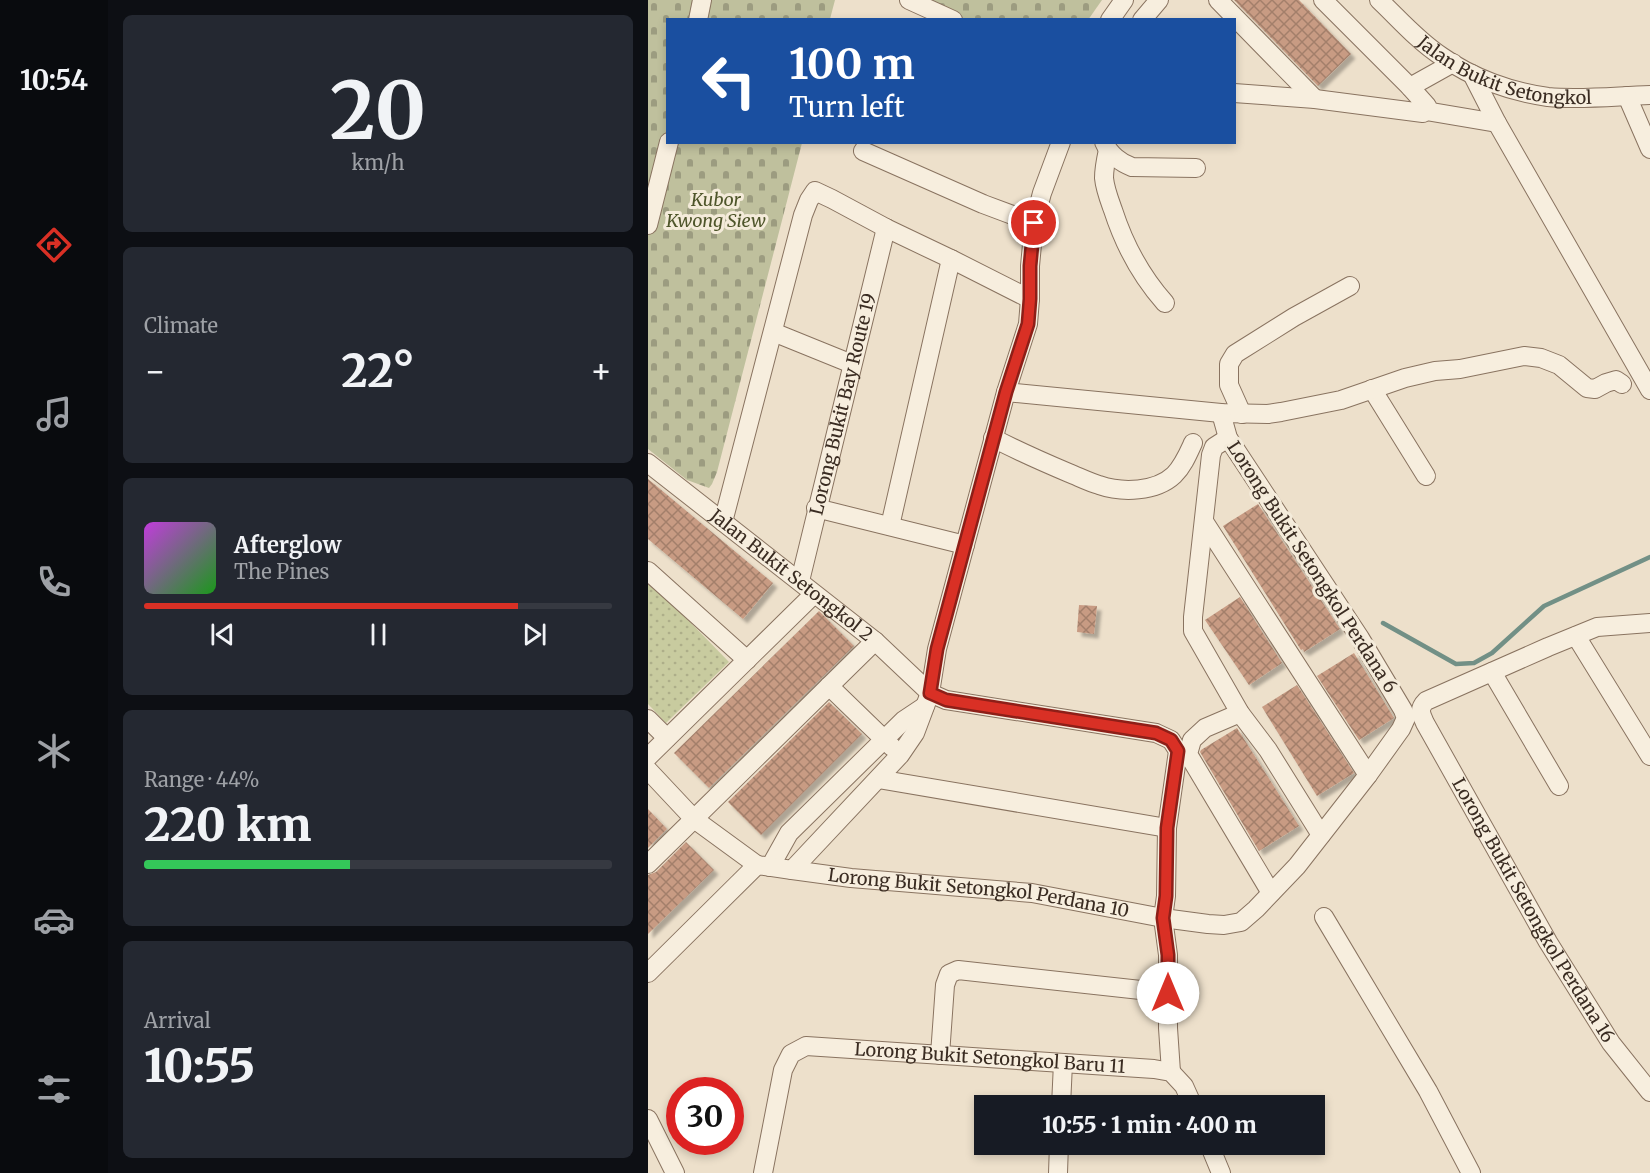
<!DOCTYPE html>
<meta charset="utf-8">
<style>
body{margin:0;font-family:Merriweather,serif;background:#242831;color:#f1f3f6;height:100vh;display:flex;flex-direction:column;font-size:22px;white-space:nowrap}
*{box-sizing:border-box;margin:0}
p{font-size:20px;color:#9ea1a6}
.icon{flex:none;width:33px;height:33px;fill:none;stroke:currentColor;stroke-width:2;stroke-linecap:round;stroke-linejoin:round}
.map{position:relative;flex:1;overflow:hidden}
.side{display:flex;flex-direction:column;gap:15px;padding:15px;background:#0d0f14;width:540px}
.side>*{flex:none}
.top-card{position:absolute;left:18px;top:18px;width:570px;height:126px;border-radius:0px;box-shadow:0 3px 9px #0003;background:#1a4fa0;color:#fff;overflow:hidden}
.speed{position:absolute;left:18px;top:1077px;display:flex;gap:12px;font-size:30px;font-weight:700;text-align:center}
.speed>*{display:grid;place-content:center;width:78px;height:78px;border-radius:50%;background:#171b24;box-shadow:0 3px 9px #0003;line-height:1}
.speed .limit{border:9px solid #d22;background:#fff;color:#111}
.pin{position:absolute;display:grid;place-items:center;width:51px;height:51px;color:#fff;margin:-26px;border:3px solid #fff;border-radius:50%;box-shadow:0 2px 6px #0007}
.me{position:absolute;width:66px;margin:-33px;rotate:0deg;stroke-linejoin:round;filter:drop-shadow(0 0 4px #0008)}
.turn{display:flex;align-items:center;gap:21px;height:126px;padding:0 24px;font-size:27px}
.turn .icon{width:78px;height:78px;stroke-width:2.5}
.turn b{display:block;font-size:42px;line-height:51px}
.big{font-size:45px;font-weight:800;line-height:1.1}
.side .card{flex:1;display:flex;flex-direction:column;justify-content:center;gap:9px;min-width:0;padding:0 21px;border-radius:9px;background:#242831}
.side .dial{align-items:center;gap:0}
.dial b{font-size:78px;line-height:1}
.song{display:flex;align-items:center;gap:18px}
.cover{width:72px;height:72px;border-radius:9px;background:linear-gradient(135deg,hsl(290 70% 55%),hsl(120 70% 35%))}
.played{height:6px;border-radius:3px;background:linear-gradient(90deg,#d93025 80%,#363941 80%)}
.keys{display:flex;justify-content:space-around;direction:ltr}
.heat{display:flex;justify-content:space-between;align-items:center;font-size:33px;direction:ltr}
.charge{height:9px;border-radius:4px;background:linear-gradient(90deg,#34c759 44%,#363941 0)}
.trip{position:absolute;left:326px;top:1095px;width:351px;height:60px;border-radius:0px;background:#171b24;box-shadow:0 3px 9px #0003;font-weight:800;line-height:60px;text-align:center}
main{display:flex;flex:1;min-height:0}
.tabs{display:flex;flex-direction:column;width:108px;justify-content:space-around;align-items:center;background:#090b0e;color:#9ea1a6}
.tabs .icon{width:42px;height:42px}
.tabs .current{color:#d93025}
.tabs b{font-size:27px;color:#f1f3f6}
.map>svg:first-child{display:block}
.grass{fill:url(#grass-dots)}
.cemetery{fill:url(#cemetery-stones)}
.lines{fill:none;stroke-linecap:round;stroke-linejoin:round}
.stream{stroke:#729086;stroke-width:4.5}
.building{fill:url(#building-cross-hatch);filter:url(#shadow)}
.minor-casing{stroke:#897360;stroke-width:20}
.minor{stroke:#f7eede;stroke-width:18}
.route-casing{stroke:#8d1f18;stroke-width:15}
.route{stroke:#d93025;stroke-width:10}
.labels{text-anchor:middle;stroke-width:6;stroke-linejoin:round;paint-order:stroke}
.street-label{font-size:18px;fill:#3a2c22;stroke:#f4ebda}
.park-label{font-size:18px;font-style:italic;fill:#4e552a;stroke:#f4ebda}
</style>
<main>
<nav class="tabs">
<b>10:54</b>
<svg class="icon current" aria-label="directions" viewBox="0 0 24 24"><path d="M12 3l9 9-9 9-9-9zM9 14v-3h6M13 9l2 2-2 2"/></svg>
<svg class="icon" aria-label="music" viewBox="0 0 24 24"><path d="M9 18V5l10-2v13"/><circle cx="6" cy="18" r="3"/><circle cx="16" cy="16" r="3"/></svg>
<svg class="icon" aria-label="phone" viewBox="0 0 24 24"><path d="M5 4h4l2 5-3 2q2 4 5 5l2-3 5 2v4C11 20 4 13 5 4z"/></svg>
<svg class="icon" aria-label="climate" viewBox="0 0 24 24"><path d="M12 3v18M4 7l16 10M4 17L20 7"/></svg>
<svg class="icon" aria-label="car" viewBox="0 0 24 24"><path d="M5 17H2v-5l4-1 3-4h7l3 4 3 1v5h-3M9 17h6M6 11h13"/><circle cx="7" cy="17" r="2"/><circle cx="17" cy="17" r="2"/></svg>
<svg class="icon" aria-label="filters" viewBox="0 0 24 24"><path d="M4 7h16M4 17h16"/><circle cx="9" cy="7" r="2"/><circle cx="15" cy="17" r="2"/></svg>
</nav>
<section class="side">
<div class="card dial"><b>20</b><p>km/h</p></div>
<div class="card"><p>Climate</p>
<div class="heat"><a>−</a><b class="big">22°</b><a>+</a></div>
</div>
<div class="card">
<div class="song"><i class="cover"></i><div><b>Afterglow</b><p>The Pines</p></div></div>
<div class="played"></div>
<div class="keys"><svg class="icon" aria-label="previous" viewBox="0 0 24 24"><path d="M18 5L8 12l10 7zM5 5v14"/></svg><svg class="icon" aria-label="pause" viewBox="0 0 24 24"><path d="M8 5v14M16 5v14"/></svg><svg class="icon" aria-label="next" viewBox="0 0 24 24"><path d="M6 5l10 7-10 7zM19 5v14"/></svg></div>
</div>
<div class="card"><p>Range · 44%</p><b class="big">220 km</b><div class="charge"></div></div>
<div class="card"><p>Arrival</p><b class="big">10:55</b></div>
</section>
<div class="map">
<svg width="1002" height="1173" viewBox="0 0 1002 1173">
<defs>
<pattern id="grass-dots" width="8" height="8" patternUnits="userSpaceOnUse" patternTransform="scale(1.5)"><rect width="8" height="8" fill="#c8cb9f"/><path d="M2 2h.1M6 6h.1" fill="none" stroke="#adae89" stroke-width="1.8" stroke-linecap="round"/></pattern>
<pattern id="cemetery-stones" width="16" height="16" patternUnits="userSpaceOnUse" patternTransform="scale(1.5)"><rect width="16" height="16" fill="#bfc09d"/><path d="M2 7V4a2 2 0 0 1 4 0v3zM10 15v-3a2 2 0 0 1 4 0v3z" fill="#9c9c80"/></pattern>
<pattern id="building-cross-hatch" width="8" height="8" patternUnits="userSpaceOnUse" patternTransform="scale(1.5)"><rect width="8" height="8" fill="#c89b83"/><path d="M0 0l8 8M0 8l8-8" fill="none" stroke="#a37f6b"/></pattern>
<filter id="shadow"><feDropShadow dx="4.5" dy="4.5" stdDeviation="1.5" flood-color="#0004"/></filter>
</defs>
<rect width="100%" height="100%" fill="#ede0cb"/>
<path class="grass" d="M0 579 81 662 18 723 0 704Z"/>
<g class="cemetery">
<path d="M0 0H187L182 19 20 20V142L154 143 69 472 64 484 61 488 39 480 0 449Z"/>
<path d="M277 0H454L440 20 310 19Z"/>
</g>
<g class="lines">
<path class="stream" d="M735 623 808 664 826 663 844 653 896 606 1002 557"/>
</g>
<g class="building">
<path d="M586 0H651L703 54 670 86Z"/>
<path d="M0 479 125 583 95 619 0 539Z"/>
<path d="M610 504 692 629 656 652 655 649 653 650 575 526Z"/>
<path d="M592 597 634 663 601 685 557 620Z"/>
<path d="M431 605 449 606 446 634 429 632Z"/>
<path d="M171 611 206 646 61 788 26 753Z"/>
<path d="M706 653 746 718 711 740 669 676Z"/>
<path d="M649 685 706 773 669 796 614 707Z"/>
<path d="M181 702 214 734 113 835 80 802Z"/>
<path d="M589 728 651 826 611 851 552 752 553 750Z"/>
<path d="M0 809 19 829 0 848Z"/>
<path d="M38 842 66 870 0 934V875L8 872Z"/>
</g>
<g class="lines">
<defs>
<g id="minor">
<path d="M261 0 305 20"/>
<path d="M570 0 667 99"/>
<path id="s1" d="M731 0C751 19 770 41 793 56 824 78 863 92 900 97 934 100 968 96 1002 95"/>
<path d="M50 20 54 0"/>
<path d="M462 20 476 0"/>
<path d="M494 20 511 0"/>
<path d="M824 74 849 123 1002 390"/>
<path d="M762 87 805 63"/>
<path d="M586 93 667 99 775 113 778 111 779 106 762 87 675 0"/>
<path d="M979 96 1002 149"/>
<path d="M778 111 849 123"/>
<path d="M456 142C461 154 473 163 484 167L548 168"/>
<path d="M460 150C458 159 456 169 456 178 457 189 461 199 465 210 476 244 493 276 517 303"/>
<path d="M215 151 335 204 386 223"/>
<path d="M0 225 21 142"/>
<path d="M125 332 204 364"/>
<path d="M724 389 778 476"/>
<path d="M358 392 573 413 620 414 633 412 693 400 757 378 787 371 812 369 876 356 893 358 911 365 939 388 947 389 958 383 968 380 974 384"/>
<path d="M594 414 581 385V364L587 354 646 317 702 286"/>
<path d="M345 438C370 451 395 462 421 473 431 477 441 482 451 485 474 493 508 492 526 475 535 466 540 454 545 443"/>
<path d="M580 438 566 447 563 455 545 617V631L592 713 620 750 673 835"/>
<path id="s2" d="M0 463 227 641 282 693 298 700 508 733 523 740 530 751 519 828 518 896 515 918 520 955V1028L523 1072"/>
<path d="M168 508 317 545"/>
<path d="M75 522 155 215 161 200 167 191 184 199 238 228 303 259 382 299"/>
<path d="M557 523 720 775"/>
<path d="M242 526 303 259"/>
<path d="M0 571 99 660"/>
<path id="s3" d="M152 581 238 228"/>
<path id="s4" d="M1002 623 949 627 900 647 778 701C770 709 773 714 777 723L900 942 963 1043 1002 1092"/>
<path d="M928 636 1002 756"/>
<path d="M844 672 911 786"/>
<path d="M181 686 244 747"/>
<path d="M592 713 557 728 544 740 540 754 623 893"/>
<path d="M0 719 19 738"/>
<path d="M0 757 166 594"/>
<path d="M0 770 46 819 109 865"/>
<path d="M230 779 519 828"/>
<path d="M0 864 227 641"/>
<path d="M122 867 141 833 256 720 277 706"/>
<path id="s5" d="M144 870 203 878 384 893 515 918 560 924 576 925 593 922 608 909 649 866 720 775 753 729 758 718 755 710 712 638 580 438 573 413"/>
<path d="M676 917 780 1091 823 1173"/>
<path d="M0 973 109 865 144 870 252 755 267 733 282 693 289 649 358 392 380 324 382 299V266L386 223 394 193 413 142"/>
<path d="M292 1055 297 985 301 974 310 970 520 993"/>
<path d="M413 1106 415 1063"/>
<path d="M0 1119 27 1173"/>
<path d="M561 1144 573 1173"/>
<path id="s6" d="M115 1173 135 1070 143 1054 158 1046 506 1069 523 1072 536 1086 545 1106"/>
<path d="M410 1173 411 1144"/>
</g>
</defs>
<use href="#minor" class="minor-casing"/>
<use href="#minor" class="minor"/>
</g>
<g class="lines">
<defs>
<path id="route" d="M386 223 382 266V299L380 324 358 392 289 649 282 693 298 700 508 733 523 740 530 751 519 828 518 896 515 918 520 955V993"/>
</defs>
<use href="#route" class="route-casing"/>
<use href="#route" class="route"/>
</g>
<g class="labels">
<g class="street-label">
<text dy="6" stroke="none"><textPath href="#s1" startOffset="150">Jalan Bukit Setongkol</textPath></text>
<text dy="6" stroke="none"><textPath href="#s3" startOffset="182">Lorong Bukit Bay Route 19</textPath></text>
<text transform="translate(664 567) rotate(57)" y="6">Lorong Bukit Setongkol Perdana 6</text>
<text dy="6" stroke="none"><textPath href="#s2" startOffset="182">Jalan Bukit Setongkol 2</textPath></text>
<text dy="6" stroke="none"><textPath href="#s5" startOffset="188">Lorong Bukit Setongkol Perdana 10</textPath></text>
<text dy="6" stroke="none"><textPath href="#s4" startOffset="480">Lorong Bukit Setongkol Perdana 16</textPath></text>
<text dy="6" stroke="none"><textPath href="#s6" startOffset="324">Lorong Bukit Setongkol Baru 11</textPath></text>
</g>
<g class="park-label">
<text x="68" y="206">Kubor<tspan x="68" dy="21">Kwong Siew</tspan></text>
</g>
</g>
</svg>
<div class="speed"><div class="limit">30</div></div>
<div class="pin" style="left:386px;top:223px;background:#d93025"><svg class="icon" aria-label="arrive" viewBox="0 0 24 24"><path d="M6 21V4h12l-3 4 3 4H6"/></svg></div>
<svg class="me" style="left:520px;top:993px" viewBox="-20 -20 40 40"><circle r="19" fill="#fff"/><path d="M0-13L10 11 0 6-10 11z" fill="#d93025"/></svg>
<div class="trip">10:55 · 1 min · 400 m</div>
<div class="top-card">
<div class="turn"><svg class="icon" aria-label="left" viewBox="0 0 24 24"><path d="M17 20v-9H6M10 6l-5 5 5 5"/></svg><div><b>100 m</b>Turn left</div></div>
</div>
</div>
</main>
